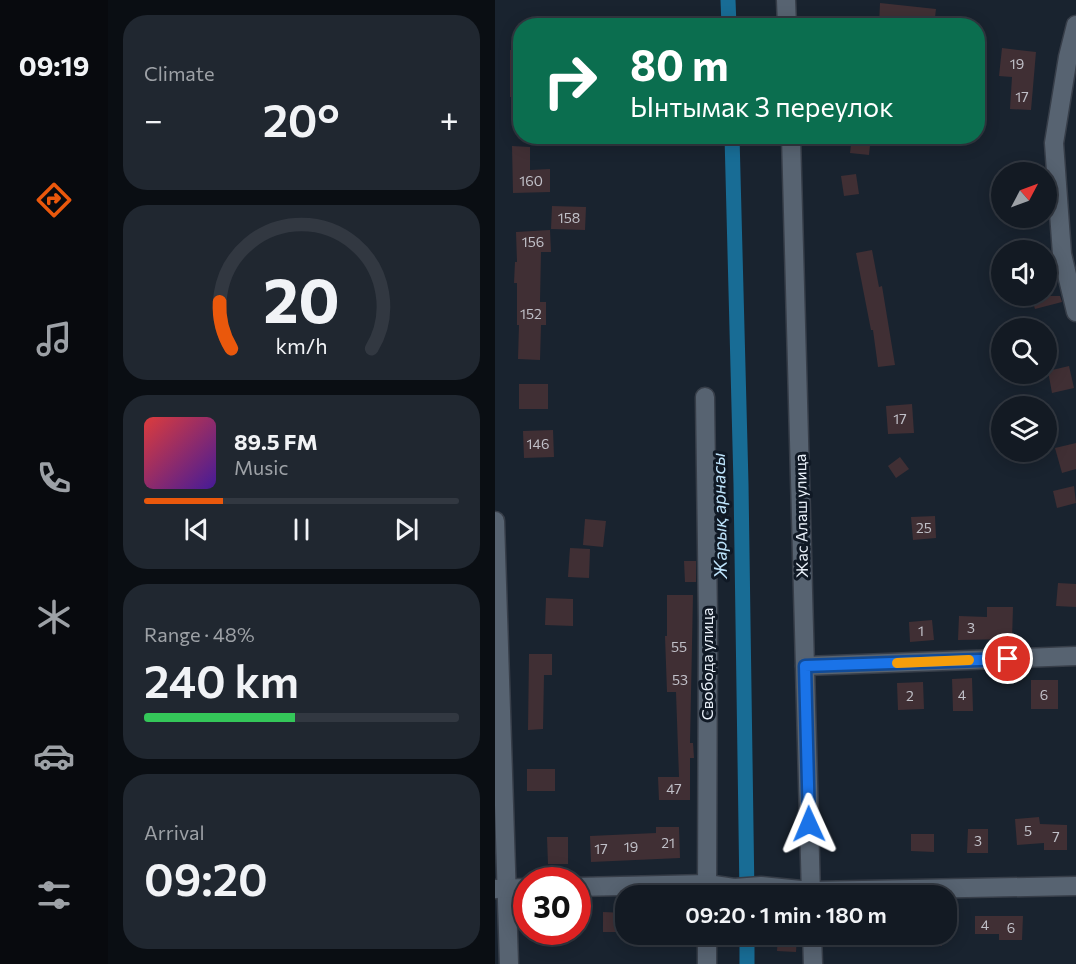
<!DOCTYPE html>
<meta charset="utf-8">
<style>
body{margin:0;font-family:Commissioner,sans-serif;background:#202730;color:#f1f3f6;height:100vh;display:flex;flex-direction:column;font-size:22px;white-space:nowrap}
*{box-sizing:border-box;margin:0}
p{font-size:20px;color:#9da1a6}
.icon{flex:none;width:33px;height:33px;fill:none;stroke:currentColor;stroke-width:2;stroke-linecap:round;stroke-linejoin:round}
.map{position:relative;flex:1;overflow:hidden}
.sheet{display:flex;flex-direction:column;gap:15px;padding:15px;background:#0a0e13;width:387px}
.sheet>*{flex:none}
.hud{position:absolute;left:18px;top:18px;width:472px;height:126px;border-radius:24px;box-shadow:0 3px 15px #0003,0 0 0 2px #323841;background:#0b6e4f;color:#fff;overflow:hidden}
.needle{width:39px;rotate:49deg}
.buttons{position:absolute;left:496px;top:162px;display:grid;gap:12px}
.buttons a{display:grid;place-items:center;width:66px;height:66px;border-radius:50%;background:#131a23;box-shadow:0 3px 15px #0003,0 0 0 2px #323841;font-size:30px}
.speed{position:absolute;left:18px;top:867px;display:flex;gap:12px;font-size:30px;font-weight:700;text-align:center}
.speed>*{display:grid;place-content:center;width:78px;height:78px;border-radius:50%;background:#131a23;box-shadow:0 3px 15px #0003,0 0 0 2px #323841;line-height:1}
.speed .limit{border:9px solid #d22;background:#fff;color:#111}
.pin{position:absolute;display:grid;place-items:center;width:51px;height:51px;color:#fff;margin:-26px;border:3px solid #fff;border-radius:50%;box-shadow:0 2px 6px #0007}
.me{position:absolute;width:66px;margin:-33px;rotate:359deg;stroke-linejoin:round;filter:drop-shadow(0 0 4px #0008)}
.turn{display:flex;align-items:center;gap:21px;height:126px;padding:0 18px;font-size:27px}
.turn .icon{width:78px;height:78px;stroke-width:2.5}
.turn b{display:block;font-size:42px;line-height:51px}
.big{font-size:45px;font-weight:600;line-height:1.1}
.sheet .widget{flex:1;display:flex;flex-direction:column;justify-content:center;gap:9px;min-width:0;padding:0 21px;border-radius:24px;background:#202730}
.sheet .dial{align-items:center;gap:0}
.dial svg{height:156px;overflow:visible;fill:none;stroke:#323841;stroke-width:7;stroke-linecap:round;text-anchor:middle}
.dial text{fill:#f1f3f6;stroke:none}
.song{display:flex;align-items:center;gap:18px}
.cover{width:72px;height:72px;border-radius:9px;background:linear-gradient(135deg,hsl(0 70% 55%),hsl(260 70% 35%))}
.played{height:6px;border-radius:3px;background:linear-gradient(90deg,#ea580c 25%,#323841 25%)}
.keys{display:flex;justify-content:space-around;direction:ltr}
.heat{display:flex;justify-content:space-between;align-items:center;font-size:33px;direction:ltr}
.charge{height:9px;border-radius:4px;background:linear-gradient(90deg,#34c759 48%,#323841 0)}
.trip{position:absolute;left:120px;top:885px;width:342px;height:60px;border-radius:24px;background:#131a23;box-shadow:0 3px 15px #0003,0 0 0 2px #323841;font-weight:600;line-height:60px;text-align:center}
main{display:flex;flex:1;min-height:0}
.menu{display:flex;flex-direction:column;width:108px;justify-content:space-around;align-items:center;background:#080a0e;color:#9da1a6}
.menu .icon{width:42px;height:42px}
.menu .selected{color:#ea580c}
.menu b{font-size:27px;color:#f1f3f6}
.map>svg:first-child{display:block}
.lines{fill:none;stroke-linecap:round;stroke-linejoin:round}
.canal{stroke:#186c95;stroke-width:15}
.building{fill:#402f34}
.minor-casing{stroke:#373e49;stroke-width:21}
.minor{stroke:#576371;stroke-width:18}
.route-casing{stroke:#114b97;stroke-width:15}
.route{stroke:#1a73e8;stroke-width:10}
.slow{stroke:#f59e0b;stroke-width:10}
.labels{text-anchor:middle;stroke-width:6;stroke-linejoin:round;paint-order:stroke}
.number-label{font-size:14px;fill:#c0c0c8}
.street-label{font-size:16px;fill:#eaf1fa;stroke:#101925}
.water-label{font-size:18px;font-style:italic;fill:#bfe5fd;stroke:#101925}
</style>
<main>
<nav class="menu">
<b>09:19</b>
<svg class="icon selected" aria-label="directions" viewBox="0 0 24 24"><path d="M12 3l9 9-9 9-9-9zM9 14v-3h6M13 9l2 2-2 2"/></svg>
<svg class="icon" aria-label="music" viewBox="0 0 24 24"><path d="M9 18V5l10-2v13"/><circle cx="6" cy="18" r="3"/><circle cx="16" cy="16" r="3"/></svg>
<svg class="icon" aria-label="phone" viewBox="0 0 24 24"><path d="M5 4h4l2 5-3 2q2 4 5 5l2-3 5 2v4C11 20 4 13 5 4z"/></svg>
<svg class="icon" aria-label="climate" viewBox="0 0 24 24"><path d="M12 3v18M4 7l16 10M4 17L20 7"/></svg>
<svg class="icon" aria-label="car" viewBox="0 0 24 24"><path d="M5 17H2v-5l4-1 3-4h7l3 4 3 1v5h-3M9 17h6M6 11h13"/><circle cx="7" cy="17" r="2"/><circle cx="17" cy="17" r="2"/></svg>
<svg class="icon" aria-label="filters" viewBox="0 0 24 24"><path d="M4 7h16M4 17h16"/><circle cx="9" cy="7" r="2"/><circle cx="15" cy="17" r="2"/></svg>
</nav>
<section class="sheet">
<div class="widget"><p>Climate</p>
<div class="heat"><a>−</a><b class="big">20°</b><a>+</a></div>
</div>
<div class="widget dial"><svg viewBox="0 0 100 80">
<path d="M14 69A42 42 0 1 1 86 69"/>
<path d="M14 69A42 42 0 0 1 8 45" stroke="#ea580c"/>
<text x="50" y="56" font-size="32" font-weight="700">20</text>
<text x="50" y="72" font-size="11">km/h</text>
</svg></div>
<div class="widget">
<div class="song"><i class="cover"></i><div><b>89.5 FM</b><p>Music</p></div></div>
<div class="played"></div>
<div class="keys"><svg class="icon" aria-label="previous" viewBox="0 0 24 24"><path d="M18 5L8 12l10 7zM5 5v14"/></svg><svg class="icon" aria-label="pause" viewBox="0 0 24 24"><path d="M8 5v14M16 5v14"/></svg><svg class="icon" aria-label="next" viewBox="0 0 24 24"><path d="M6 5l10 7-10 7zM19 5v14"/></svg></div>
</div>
<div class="widget"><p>Range · 48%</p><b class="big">240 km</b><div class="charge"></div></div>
<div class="widget"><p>Arrival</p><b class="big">09:20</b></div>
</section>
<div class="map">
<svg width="581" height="964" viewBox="0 0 581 964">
<rect width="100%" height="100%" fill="#19232f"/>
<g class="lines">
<g class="canal">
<path d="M233 0 234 26"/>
<path d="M237 136 246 484 252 896"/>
<path d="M252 934V964"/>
</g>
</g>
<g class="building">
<path d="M385 3 441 9 439 26H384Z"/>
<path d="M507 48 541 52 536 110 515 109 517 77 504 76Z"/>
<path d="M26 49V97H15V50Z"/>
<path d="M357 136H376L374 155 355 153Z"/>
<path d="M17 146 35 147V170L55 169V192L18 193Z"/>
<path d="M361 174 364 194 349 196 346 176Z"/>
<path d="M57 206 91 207 90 230 56 229Z"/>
<path d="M55 230 56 252H46L45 302H51V325H46L45 360 23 359 24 325H22V283H19L20 262H22L21 232Z"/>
<path d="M377 250 384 287 387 286 400 365 383 367 378 330H376L361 253Z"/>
<path d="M536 296H565L567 302 540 309Z"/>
<path d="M574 366 579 388 557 393 553 371Z"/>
<rect x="24" y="384" width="29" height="25"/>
<path d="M417 404 419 433 393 434 391 406Z"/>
<path d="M58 430 59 457 29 458 28 431Z"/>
<path d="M581 443V469L567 473 560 448Z"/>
<path d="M405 457 414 469 401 478 393 466Z"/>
<path d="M579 486 581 503 562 508 558 491Z"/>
<path d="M440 516 441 538 418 540 416 517Z"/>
<path d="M90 519 111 521 108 547 88 545Z"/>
<path d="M75 548 95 549 94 578 73 577Z"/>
<path d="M189 561H201V582H190Z"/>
<path d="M563 583 581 584V607L561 606Z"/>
<path d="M172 595H198L195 743H198L199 758H195V800H164L163 777H184L181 692H172L170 636H172Z"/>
<path d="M51 598 78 599V626L50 625Z"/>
<path d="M492 607H518L517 639 463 640 464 616 492 617Z"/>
<path d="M437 620 439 640 415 642 414 622Z"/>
<path d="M34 654H57V675H49L48 729 33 730Z"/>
<path d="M477 678 478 711H458L457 679Z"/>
<rect x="536" y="680" width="27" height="29"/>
<path d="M428 682 429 709 403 710 402 683Z"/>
<rect x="32" y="769" width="28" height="22"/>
<path d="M544 817 545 824 572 825V850H549V843L522 845 520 819Z"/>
<path d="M161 827H184L185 858 96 862 95 836 161 833Z"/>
<path d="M473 829H493V853H472Z"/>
<path d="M416 834H439V852L416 851Z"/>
<path d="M52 837H73V864H53Z"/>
<path d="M108 912 130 913V932H108Z"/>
<path d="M480 916H528L527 940H504V934H480Z"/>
<path d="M283 934H302L301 952 282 951Z"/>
<rect x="421" y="934" width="26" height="12"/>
</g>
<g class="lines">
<defs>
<g id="minor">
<path d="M291 0 292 26"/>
<path d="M581 25 573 57 559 143 567 254 581 312"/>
<path d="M296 136 316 896"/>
<path d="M210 397 213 620 212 893"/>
<path d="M0 521 14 964"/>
<path d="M310 666 581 656"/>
<path d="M82 887 212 884 239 888 266 886 316 891 581 886"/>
<path d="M0 889 32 888"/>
<path d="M317 934 318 964"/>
<path d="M212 964V934"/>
</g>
</defs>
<use href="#minor" class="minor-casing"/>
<use href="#minor" class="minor"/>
</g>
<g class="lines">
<defs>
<path id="route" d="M314 824 310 666 513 659"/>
</defs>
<use href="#route" class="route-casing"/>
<use href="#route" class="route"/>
<path class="slow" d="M402 663 474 660"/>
</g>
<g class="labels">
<g class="number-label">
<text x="522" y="69">19</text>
<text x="527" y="102">17</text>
<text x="36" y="186">160</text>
<text x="74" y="223">158</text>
<text x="38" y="247">156</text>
<text x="36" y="319">152</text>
<text x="405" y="424">17</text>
<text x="43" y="449">146</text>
<text x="429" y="533">25</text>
<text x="476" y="633">3</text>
<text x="426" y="636">1</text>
<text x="184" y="652">55</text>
<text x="185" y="685">53</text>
<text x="467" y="700">4</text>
<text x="549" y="700">6</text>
<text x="415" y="701">2</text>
<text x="179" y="794">47</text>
<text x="533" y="836">5</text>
<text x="561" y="842">7</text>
<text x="483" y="846">3</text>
<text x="173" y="848">21</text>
<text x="136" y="852">19</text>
<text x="106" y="854">17</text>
<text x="490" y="930">4</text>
<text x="516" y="933">6</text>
</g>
<g class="street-label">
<text transform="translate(306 516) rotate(-91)" y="6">Жас Алаш улица</text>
<text transform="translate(212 664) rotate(-90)" y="6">Свобода улица</text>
</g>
<g class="water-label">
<text transform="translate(225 516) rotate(-91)" y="6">Жарық арнасы</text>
</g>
</g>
</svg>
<div class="buttons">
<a><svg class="needle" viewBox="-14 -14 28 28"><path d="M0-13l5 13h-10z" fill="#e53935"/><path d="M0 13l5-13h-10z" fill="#9da1a6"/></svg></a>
<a><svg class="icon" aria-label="sound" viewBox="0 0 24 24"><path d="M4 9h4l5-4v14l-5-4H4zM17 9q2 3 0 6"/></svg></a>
<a><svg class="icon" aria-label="search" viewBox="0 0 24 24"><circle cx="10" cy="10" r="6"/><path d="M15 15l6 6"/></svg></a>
<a><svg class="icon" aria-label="layers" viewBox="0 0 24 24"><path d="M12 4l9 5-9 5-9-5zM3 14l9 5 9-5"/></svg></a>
</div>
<div class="speed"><div class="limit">30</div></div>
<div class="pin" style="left:513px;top:659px;background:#d93025"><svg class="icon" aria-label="arrive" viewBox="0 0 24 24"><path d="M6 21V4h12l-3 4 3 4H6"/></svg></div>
<svg class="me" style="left:314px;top:824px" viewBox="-20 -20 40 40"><path d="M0-17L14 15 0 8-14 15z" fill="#1a73e8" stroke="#fff" stroke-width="4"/></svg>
<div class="trip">09:20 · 1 min · 180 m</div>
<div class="hud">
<div class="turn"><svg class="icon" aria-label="right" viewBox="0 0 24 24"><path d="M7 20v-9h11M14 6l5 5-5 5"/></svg><div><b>80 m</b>Ынтымак 3 переулок</div></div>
</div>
</div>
</main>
